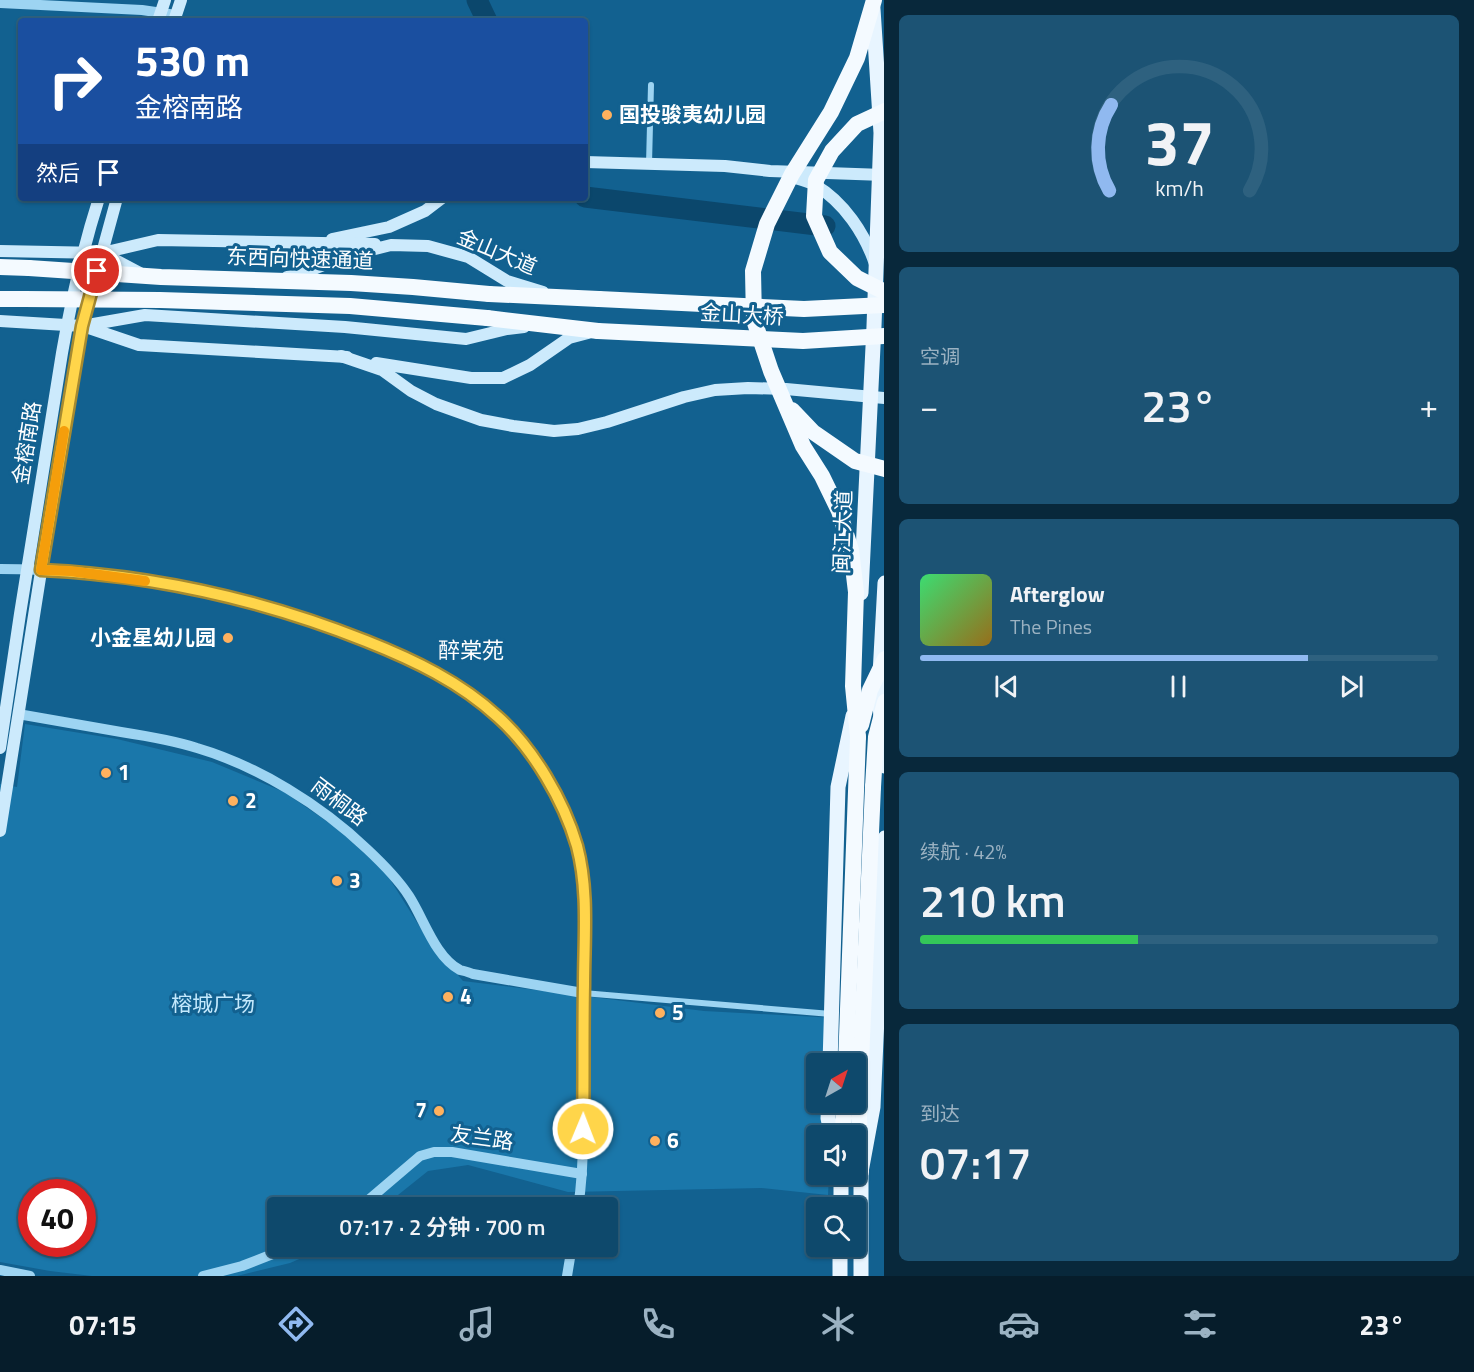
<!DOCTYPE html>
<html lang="zh">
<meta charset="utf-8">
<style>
body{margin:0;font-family:"Titillium Web","Noto Sans SC",sans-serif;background:#1c5374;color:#f1f3f6;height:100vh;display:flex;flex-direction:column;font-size:22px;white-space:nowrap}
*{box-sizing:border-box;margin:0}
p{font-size:20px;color:#9bb2c2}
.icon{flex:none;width:33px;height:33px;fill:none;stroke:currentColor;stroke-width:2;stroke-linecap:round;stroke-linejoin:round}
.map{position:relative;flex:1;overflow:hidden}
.panel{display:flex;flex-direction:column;gap:15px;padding:15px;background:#08283b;width:590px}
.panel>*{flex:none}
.top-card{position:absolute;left:18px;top:18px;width:570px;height:183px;border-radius:6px;box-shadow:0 2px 4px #0004,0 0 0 2px #2e617f;background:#1a4fa0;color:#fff;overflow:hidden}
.needle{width:39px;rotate:39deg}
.tools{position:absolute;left:806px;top:1053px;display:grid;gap:12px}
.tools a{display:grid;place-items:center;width:60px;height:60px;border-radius:6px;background:#0e496c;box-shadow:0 2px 4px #0004,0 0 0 2px #2e617f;font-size:30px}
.speed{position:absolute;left:18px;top:1179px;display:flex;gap:12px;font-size:30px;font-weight:700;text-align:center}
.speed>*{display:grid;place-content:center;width:78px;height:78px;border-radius:50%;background:#0e496c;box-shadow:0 2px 4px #0004,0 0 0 2px #2e617f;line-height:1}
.speed .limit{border:9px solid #d22;background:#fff;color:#111}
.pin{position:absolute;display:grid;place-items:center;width:51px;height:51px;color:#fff;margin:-26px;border:3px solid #fff;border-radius:50%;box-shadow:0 2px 6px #0007}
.me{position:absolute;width:66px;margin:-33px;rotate:1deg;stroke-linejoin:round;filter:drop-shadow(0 0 4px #0008)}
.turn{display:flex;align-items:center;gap:21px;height:126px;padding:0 18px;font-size:27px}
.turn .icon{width:78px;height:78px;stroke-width:2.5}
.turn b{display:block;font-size:42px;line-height:51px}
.then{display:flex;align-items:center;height:57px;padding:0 18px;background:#0003;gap:12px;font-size:22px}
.big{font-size:45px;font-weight:600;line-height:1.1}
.panel .tile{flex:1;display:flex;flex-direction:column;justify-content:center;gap:9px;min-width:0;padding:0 21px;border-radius:9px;background:#1c5374}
.panel .dial{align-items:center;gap:0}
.dial svg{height:156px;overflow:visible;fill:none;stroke:#2e617f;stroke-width:7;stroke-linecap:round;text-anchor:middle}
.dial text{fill:#f1f3f6;stroke:none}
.song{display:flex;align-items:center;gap:18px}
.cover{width:72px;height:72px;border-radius:9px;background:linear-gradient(135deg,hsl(140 70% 55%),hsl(40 70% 35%))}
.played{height:6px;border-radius:3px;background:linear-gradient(90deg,#90b9f0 75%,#2e617f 75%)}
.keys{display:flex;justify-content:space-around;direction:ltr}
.heat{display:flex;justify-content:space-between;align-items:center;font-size:33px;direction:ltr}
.charge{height:9px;border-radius:4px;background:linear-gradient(90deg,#34c759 42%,#2e617f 0)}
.trip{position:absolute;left:267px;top:1197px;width:351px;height:60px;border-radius:6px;background:#0e496c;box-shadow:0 2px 4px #0004,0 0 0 2px #2e617f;font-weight:600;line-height:60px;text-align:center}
.tab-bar{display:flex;height:96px;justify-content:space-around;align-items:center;background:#061d2b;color:#9bb2c2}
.tab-bar .icon{width:42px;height:42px}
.tab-bar .current{color:#90b9f0}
.tab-bar b{font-size:27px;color:#f1f3f6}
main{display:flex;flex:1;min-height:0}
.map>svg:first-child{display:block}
.green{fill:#1a77aa;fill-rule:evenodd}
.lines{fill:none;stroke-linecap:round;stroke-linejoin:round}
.river{stroke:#0b476c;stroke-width:21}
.minor{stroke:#9dd4f2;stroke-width:6}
.tertiary{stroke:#9dd4f2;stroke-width:10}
.secondary{stroke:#cceafc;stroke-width:12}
.primary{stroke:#e8f5ff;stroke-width:15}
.trunk{stroke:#f4faff;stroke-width:16}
.trunk-bridge{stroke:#f4faff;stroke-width:16}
.route-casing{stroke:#a68a30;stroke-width:15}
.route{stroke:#ffd54a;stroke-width:10}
.slow{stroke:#f59e0b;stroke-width:10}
.poi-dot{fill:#ffb15e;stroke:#126190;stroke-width:2}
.labels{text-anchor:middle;stroke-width:6;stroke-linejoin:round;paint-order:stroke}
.poi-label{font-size:21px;font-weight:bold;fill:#fff;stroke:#126190;text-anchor:start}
.street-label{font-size:21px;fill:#fff;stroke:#126190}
.park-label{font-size:21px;fill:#c4e9fd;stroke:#126190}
.neighbourhood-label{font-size:22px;fill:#fff;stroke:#126190}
</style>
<main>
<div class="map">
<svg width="885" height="1276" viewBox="0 0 885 1276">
<rect width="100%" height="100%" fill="#126190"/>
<path class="green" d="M25 724 117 739 212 762 284 792 338 829 386 873 428 940 463 981 704 1011 836 1018 834 1063 816 1064V1102L833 1103 831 1135 816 1136V1174L829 1175 828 1195 761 1188 568 1192 468 1165 428 1171 383 1207 278 1208V1246L327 1247 290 1263 237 1276H92L50 1271 0 1262V784L17 787ZM32 1192H82V1244H32Z"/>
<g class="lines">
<g class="river">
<path d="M477 0 487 21"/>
<path d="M585 197 825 226"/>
</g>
<g class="minor">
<path d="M649 164 651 85"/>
<path d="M583 993 831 1014"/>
</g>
<g class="tertiary">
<path d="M0 3 142 10 176 15"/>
<path d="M0 569C23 569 45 570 68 571 86 572 103 575 120 577 210 589 299 612 383 648 429 668 476 691 510 728 537 757 558 795 572 831 586 868 585 907 584 945 584 970 583 994 584 1019 584 1057 584 1096 583 1134 583 1159 582 1183 578 1208"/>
<path d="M18 714C53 720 87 726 121 732 147 736 172 740 197 748 258 766 321 805 367 849 382 863 398 879 409 896 424 919 435 957 460 970 464 971 469 972 473 974L583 993"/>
<path d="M359 1208 420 1156 434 1152H452L582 1174"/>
<path d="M0 1270 30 1276"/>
<path d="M203 1276 242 1266 293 1246"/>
<path d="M567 1276 572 1246"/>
</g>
<g class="secondary">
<path d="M158 21 165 0"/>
<path d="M174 21 181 0"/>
<path d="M585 162 725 166 770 171 885 175"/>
<path d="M788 176C798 179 807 181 815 185 844 202 865 234 875 264"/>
<path d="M332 239 389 227 425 211 442 198"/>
<path d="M0 251 102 253 140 273"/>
<path d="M102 253 158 240 375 244"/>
<path d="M287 277 297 276 343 257 391 245 428 246 468 257 507 281 543 292"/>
<path d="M0 321 82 326 145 315 345 327 466 339 507 329 524 327"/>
<path d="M83 326 139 345 347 357"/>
<path d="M341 356 382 370 411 391 436 404 481 420 513 426 554 431 578 429 607 422 684 397 715 390 748 388 786 389 885 398"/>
<path d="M376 363 471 378H503L530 365 569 338 588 333"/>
<path d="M0 748 20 614 62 353C71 301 83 248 99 198"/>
<path d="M0 831 48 527 82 326 117 198"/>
</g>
<g class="primary">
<path d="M885 583 879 693 885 766"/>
<path d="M861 593 874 326 881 133 873 9"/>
<path d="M830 1064 838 787 853 716"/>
<path d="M829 1102 828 1118 832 1136"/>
<path d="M841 1208V1174"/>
<path d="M840 1276V1246"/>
<path d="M861 1276V1172L873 1107 885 838"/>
</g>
<g class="trunk">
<path d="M0 267 29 268"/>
<path d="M489 294 599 299"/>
<path d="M0 299H24"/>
<path d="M487 318 598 331"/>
<path d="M846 1064 858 737"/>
<path d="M843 1136 844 1102"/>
<path d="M861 1172 859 1118 861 1061 873 787"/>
</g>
<g class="trunk-bridge">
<path d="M885 111 857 124 832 151 816 180 814 216 830 252 857 278 885 292"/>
<path d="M29 268 161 277 351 283 413 287 489 294"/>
<path d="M24 299 160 300 350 306 487 318"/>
<path d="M599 299 804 309 885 305"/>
<path d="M598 331 803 341 885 336"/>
<path d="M792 410 813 432 855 461 885 469"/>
<path d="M861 725 870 690 885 659"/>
<path d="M858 737 853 686 856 592 851 550 839 511 822 476 803 446 771 371 754 320 753 271 767 224 792 174 831 112 857 58 874 0"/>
<path d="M873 787 876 737 885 702"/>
</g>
</g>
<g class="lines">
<defs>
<path id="route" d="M97 271 82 326 41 570C152 575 263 600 366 641 414 660 460 682 498 717 533 748 564 801 577 846 589 891 584 939 584 985 583 1033 584 1081 583 1129"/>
</defs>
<use href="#route" class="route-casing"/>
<use href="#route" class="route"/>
<path class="slow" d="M64 431 41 570 70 571 145 581"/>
</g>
<g class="poi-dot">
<circle cx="607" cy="115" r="6"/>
<circle cx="228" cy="638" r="6"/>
<circle cx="106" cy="773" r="6"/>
<circle cx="233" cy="801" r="6"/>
<circle cx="337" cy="881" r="6"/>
<circle cx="448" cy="997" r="6"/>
<circle cx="660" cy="1013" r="6"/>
<circle cx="439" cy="1111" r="6"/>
<circle cx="655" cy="1141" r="6"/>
</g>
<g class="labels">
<g class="poi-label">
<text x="619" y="122">国投骏夷幼儿园</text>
<text x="216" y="645" text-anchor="end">小金星幼儿园</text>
<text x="118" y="780">1</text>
<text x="245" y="808">2</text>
<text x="349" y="888">3</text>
<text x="460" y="1004">4</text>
<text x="672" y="1020">5</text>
<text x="427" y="1118" text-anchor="end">7</text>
<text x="667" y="1148">6</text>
</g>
<g class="street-label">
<text transform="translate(497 252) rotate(23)" y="7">金山大道</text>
<text transform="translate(300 259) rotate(2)" y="7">东西向快速通道</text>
<text transform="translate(742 315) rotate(3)" y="7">金山大桥</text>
<text transform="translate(27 443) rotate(-81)" y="7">金榕南路</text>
<text transform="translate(843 532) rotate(-88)" y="7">闽江大道</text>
<text transform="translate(339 802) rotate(37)" y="7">雨桐路</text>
<text transform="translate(482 1138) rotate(8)" y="7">友兰路</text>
</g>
<g class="park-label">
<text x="213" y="1011">榕城广场</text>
</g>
<g class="neighbourhood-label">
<text x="471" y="658">醉棠苑</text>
</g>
</g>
</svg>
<div class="tools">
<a><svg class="needle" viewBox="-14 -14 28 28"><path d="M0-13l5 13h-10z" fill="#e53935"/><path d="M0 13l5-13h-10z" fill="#9bb2c2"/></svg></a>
<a><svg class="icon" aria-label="sound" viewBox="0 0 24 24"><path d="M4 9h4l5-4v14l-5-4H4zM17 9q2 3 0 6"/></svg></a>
<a><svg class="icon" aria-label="search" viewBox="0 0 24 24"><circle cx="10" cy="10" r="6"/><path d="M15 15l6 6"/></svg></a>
</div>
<div class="speed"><div class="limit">40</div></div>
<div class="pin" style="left:97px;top:271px;background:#d93025"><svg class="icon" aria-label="arrive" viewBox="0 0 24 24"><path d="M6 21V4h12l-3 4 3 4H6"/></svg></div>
<svg class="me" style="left:583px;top:1129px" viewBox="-20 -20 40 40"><circle r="17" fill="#ffd54a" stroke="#fff" stroke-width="3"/><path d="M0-11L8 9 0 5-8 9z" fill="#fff"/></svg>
<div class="trip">07:17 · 2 分钟 · 700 m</div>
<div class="top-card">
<div class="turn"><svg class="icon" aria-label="right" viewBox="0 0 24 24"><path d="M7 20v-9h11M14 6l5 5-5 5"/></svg><div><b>530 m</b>金榕南路</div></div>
<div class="then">然后<svg class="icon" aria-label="arrive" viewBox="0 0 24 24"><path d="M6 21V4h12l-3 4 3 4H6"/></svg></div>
</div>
</div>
<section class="panel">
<div class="tile dial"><svg viewBox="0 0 100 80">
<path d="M14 69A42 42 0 1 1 86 69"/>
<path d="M14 69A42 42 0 0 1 15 25" stroke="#90b9f0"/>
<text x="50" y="56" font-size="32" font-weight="700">37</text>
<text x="50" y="72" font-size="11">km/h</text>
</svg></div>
<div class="tile"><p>空调</p>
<div class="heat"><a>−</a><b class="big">23°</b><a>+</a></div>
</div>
<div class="tile">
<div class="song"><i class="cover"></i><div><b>Afterglow</b><p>The Pines</p></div></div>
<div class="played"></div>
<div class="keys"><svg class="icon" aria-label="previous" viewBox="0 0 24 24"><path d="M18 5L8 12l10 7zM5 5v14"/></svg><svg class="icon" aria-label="pause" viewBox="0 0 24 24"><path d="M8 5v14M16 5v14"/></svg><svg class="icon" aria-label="next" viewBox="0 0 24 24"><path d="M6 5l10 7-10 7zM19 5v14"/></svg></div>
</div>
<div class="tile"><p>续航 · 42%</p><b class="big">210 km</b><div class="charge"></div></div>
<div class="tile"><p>到达</p><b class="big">07:17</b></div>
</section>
</main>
<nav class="tab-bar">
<b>07:15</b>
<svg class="icon current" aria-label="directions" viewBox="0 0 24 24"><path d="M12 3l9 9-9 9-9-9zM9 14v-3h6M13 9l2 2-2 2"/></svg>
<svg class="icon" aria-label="music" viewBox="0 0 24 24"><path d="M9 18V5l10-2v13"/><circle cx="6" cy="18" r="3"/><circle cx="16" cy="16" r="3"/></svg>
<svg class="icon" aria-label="phone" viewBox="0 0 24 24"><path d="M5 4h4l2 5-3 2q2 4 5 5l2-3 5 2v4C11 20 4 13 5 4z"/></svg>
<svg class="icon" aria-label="climate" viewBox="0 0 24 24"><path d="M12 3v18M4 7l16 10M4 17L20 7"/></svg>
<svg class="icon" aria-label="car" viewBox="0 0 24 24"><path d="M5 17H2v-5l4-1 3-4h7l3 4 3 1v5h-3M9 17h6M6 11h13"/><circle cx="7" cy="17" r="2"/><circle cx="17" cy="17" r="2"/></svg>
<svg class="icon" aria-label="filters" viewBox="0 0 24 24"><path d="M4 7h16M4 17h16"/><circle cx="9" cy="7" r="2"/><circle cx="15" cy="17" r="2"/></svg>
<b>23°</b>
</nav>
